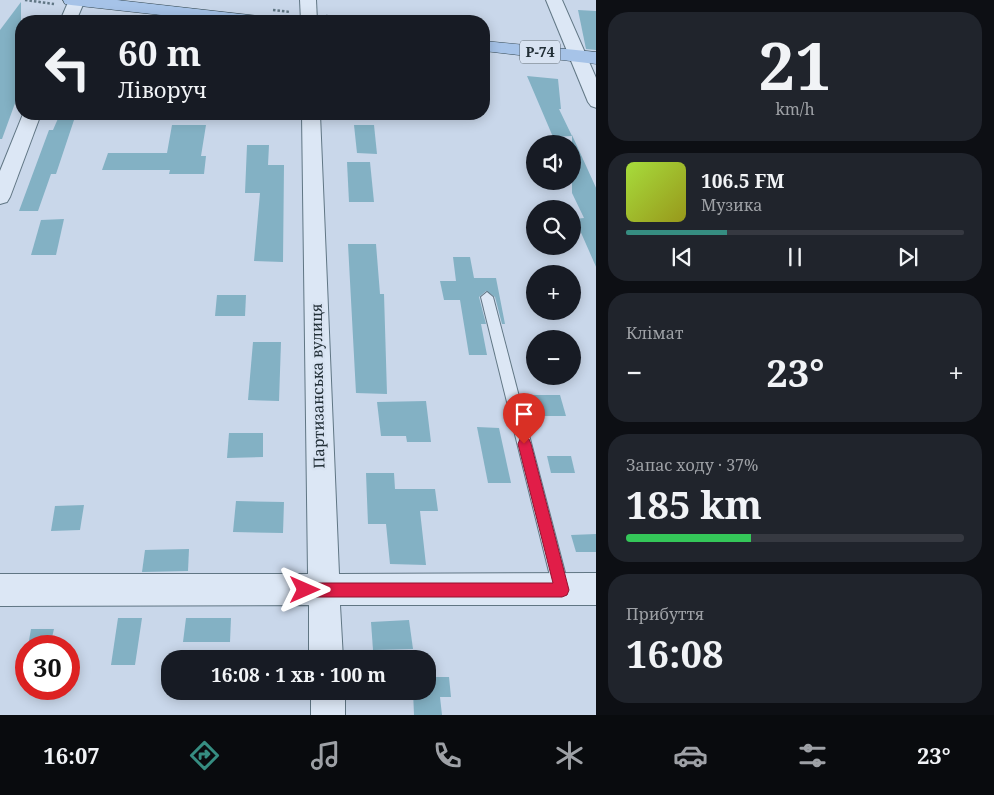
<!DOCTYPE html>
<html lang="uk">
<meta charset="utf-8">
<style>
body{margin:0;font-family:"Noto Serif",serif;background:#20242c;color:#f1f3f6;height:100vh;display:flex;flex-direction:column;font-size:19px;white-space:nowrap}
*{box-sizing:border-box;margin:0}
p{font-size:16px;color:#9ea1a6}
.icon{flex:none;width:28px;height:28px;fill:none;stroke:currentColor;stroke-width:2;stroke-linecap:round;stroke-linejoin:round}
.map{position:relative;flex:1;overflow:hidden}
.details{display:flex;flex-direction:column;gap:12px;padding:12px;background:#0d0f14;width:398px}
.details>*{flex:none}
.guide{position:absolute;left:15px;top:15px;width:475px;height:105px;border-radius:20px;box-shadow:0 2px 12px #0003;background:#171b24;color:#f1f3f6;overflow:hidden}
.tools{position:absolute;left:526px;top:135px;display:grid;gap:10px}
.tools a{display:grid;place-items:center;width:55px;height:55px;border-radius:50%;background:#171b24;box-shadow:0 2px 12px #0003;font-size:25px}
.speed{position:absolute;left:15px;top:635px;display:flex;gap:10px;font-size:25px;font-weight:700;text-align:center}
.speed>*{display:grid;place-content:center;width:65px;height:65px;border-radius:50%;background:#171b24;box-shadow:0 2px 12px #0003;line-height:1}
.speed .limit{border:8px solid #d22;background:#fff;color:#111}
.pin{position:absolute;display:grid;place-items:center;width:42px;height:42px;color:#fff;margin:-51px -21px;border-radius:50% 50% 50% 0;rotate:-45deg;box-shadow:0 0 5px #0007}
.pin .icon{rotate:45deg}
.me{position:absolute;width:55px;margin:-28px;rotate:90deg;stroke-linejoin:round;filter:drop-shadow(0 0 4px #0008)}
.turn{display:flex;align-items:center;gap:18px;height:105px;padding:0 20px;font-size:22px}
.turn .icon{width:65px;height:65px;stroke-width:2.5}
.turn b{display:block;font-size:35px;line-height:42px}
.big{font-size:38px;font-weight:700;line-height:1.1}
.details .tile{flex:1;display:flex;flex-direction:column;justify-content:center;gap:8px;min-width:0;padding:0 18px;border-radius:20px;background:#20242c}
.details .dial{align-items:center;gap:0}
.dial b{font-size:65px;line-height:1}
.song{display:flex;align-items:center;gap:15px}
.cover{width:60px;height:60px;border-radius:8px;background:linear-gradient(135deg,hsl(80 70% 55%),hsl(60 70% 35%))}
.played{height:5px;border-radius:2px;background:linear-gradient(90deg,#368d81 30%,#363941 30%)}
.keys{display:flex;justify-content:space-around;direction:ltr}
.heat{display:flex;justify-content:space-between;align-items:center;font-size:28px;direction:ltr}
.charge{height:8px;border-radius:4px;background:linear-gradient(90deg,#34c759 37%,#363941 0)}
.trip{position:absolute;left:161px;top:650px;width:275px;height:50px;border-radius:20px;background:#171b24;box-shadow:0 2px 12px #0003;font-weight:700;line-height:50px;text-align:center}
.tab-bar{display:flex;height:80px;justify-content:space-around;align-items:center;background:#090b0e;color:#9ea1a6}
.tab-bar .icon{width:35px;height:35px}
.tab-bar .active{color:#368d81}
.tab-bar b{font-size:22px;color:#f1f3f6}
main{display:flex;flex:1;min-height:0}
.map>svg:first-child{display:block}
.building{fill:#83b1c4}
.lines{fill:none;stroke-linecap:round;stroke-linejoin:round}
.service-casing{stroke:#607684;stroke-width:2}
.minor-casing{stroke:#607684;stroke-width:2}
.primary-casing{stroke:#334853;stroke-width:1}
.path{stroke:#607684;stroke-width:2.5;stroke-dasharray:2.5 2;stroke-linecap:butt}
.service{fill:#dce7f5;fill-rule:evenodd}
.minor{fill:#dce7f5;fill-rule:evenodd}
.primary{fill:#a6c3e8;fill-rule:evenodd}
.route{fill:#e11d48;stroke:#92132f}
.labels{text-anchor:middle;stroke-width:5;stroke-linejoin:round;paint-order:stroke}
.shield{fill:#d8e3f2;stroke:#59656f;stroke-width:1}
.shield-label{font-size:14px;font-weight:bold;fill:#222f37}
.street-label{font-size:15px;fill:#222f37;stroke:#d8e3f2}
</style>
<main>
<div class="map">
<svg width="597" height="715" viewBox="0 0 597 715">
<rect width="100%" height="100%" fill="#c9d7ea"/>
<g class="building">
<path d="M21 2V95H18L2 139H0V30Z"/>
<path d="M578 10 597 11V50L586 49Z"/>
<path d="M527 76 558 79 561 109H559L572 136 553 137Z"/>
<path d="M60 114H76L56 174H51L38 211H19L49 130H53Z"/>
<path d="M172 125H206L201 156H206L204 174H169L170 170H102L108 153H167Z"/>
<path d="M354 125H374L377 154 357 153Z"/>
<path d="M572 135 597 190V269L575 219 584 218 572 193Z"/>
<path d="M247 145H269L268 165H284L283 262 254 261 260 193H245Z"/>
<path d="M347 162H370L374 202H349Z"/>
<path d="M64 219 56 255H31L41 220Z"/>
<path d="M348 244H376L380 294H384L387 394 356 393Z"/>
<path d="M453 257H470L474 278H496L505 324H502L495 297 486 291 479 297 486 324H481L487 355H469L460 300H444L440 281H456Z"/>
<path d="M217 295H246L245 316H215Z"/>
<path d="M253 342H281L279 401 248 400Z"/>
<path d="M529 395H560L566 416H534Z"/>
<path d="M426 401 431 442H407L406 436H381L377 402Z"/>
<path d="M477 427 499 428 511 483H488Z"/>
<path d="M229 433H263V457L227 458Z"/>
<path d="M547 456H571L575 473H551Z"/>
<path d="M366 473H394L395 489H435L438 511H420L426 565 390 564 386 524H368Z"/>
<path d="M236 501 284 502 283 533 233 532Z"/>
<path d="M84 505 80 530 51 531 55 506Z"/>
<path d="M597 534V552H576L571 535Z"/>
<path d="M189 549 188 571 142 572 145 550Z"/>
<path d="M118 618H142L135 665H111Z"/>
<path d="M186 618H231L230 642H183Z"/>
<path d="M409 620 413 649 373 650 371 622Z"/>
<path d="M31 629H54L50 646H28Z"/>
<path d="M428 677H449L451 697H440L442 715H414L413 691H428Z"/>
</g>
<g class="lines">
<defs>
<path id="service" d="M487 292 493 297 569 588 567 594 561 596 555 594 553 588 481 297Z"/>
<g id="minor">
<path d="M69 0H85L76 21H60Z"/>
<path d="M300 0H316L317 21H301Z"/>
<path d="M546 0H562L597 80V108L591 106 588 102Z"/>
<path d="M23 114H41L10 197 7 202 0 204V171Z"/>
<path d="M302 114H320L339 574 597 573V605H340L343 659H309V605L0 606V574H308Z"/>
<rect x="311" y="691" width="34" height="24"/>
</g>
<g id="primary">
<path d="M63 0H117L259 16 265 17 268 21H215L71 5 65 4Z"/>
<path d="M484 41 597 52V64L484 51Z"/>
</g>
</defs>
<use href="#service" class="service-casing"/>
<use href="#minor" class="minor-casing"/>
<use href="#primary" class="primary-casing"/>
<g class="path">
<path d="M25 0 54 4"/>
<path d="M273 10 290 12"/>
<path d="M326 16 375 21"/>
</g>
<use href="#service" class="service"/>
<use href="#minor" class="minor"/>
<use href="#primary" class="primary"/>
</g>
<path class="route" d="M524 438 529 439 531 444 569 590 567 595 562 597H305L300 595 298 590 300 585 305 583H553L518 444 520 439Z"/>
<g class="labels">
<rect class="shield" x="520" y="40.5" width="40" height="23" rx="4"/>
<g class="shield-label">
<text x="540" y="57">Р-74</text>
</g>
<g class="street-label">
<text transform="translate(318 386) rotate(-91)" y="5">Партизанська вулиця</text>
</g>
</g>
</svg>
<div class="tools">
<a><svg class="icon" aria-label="sound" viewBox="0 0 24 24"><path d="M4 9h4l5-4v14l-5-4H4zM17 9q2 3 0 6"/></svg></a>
<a><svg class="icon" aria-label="search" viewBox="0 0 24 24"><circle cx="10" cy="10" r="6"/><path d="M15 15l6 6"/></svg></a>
<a>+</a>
<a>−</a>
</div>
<div class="speed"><div class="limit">30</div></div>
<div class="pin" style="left:524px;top:444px;background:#d93025"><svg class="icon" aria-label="arrive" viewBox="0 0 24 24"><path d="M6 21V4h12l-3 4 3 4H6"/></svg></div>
<svg class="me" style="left:305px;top:590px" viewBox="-20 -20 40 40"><path d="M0-17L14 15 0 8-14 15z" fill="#e11d48" stroke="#fff" stroke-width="4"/></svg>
<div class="trip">16:08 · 1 хв · 100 m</div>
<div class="guide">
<div class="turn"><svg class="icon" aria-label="left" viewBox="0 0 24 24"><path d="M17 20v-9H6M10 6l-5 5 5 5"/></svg><div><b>60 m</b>Ліворуч</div></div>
</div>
</div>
<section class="details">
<div class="tile dial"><b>21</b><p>km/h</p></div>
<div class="tile">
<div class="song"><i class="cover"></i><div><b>106.5 FM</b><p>Музика</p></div></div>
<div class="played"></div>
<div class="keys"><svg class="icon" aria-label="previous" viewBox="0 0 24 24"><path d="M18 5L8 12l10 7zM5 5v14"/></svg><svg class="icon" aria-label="pause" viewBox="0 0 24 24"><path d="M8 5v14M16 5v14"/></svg><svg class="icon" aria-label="next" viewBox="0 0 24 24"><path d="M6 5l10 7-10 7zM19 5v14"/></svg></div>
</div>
<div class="tile"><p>Клімат</p>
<div class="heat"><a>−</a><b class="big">23°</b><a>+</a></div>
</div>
<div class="tile"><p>Запас ходу · 37%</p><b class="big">185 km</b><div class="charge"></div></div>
<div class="tile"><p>Прибуття</p><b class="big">16:08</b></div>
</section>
</main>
<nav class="tab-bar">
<b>16:07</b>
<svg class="icon active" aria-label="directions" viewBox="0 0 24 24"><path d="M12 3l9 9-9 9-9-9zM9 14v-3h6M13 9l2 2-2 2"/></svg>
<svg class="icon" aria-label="music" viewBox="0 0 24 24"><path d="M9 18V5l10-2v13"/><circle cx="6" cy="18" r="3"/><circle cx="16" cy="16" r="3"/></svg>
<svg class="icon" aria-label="phone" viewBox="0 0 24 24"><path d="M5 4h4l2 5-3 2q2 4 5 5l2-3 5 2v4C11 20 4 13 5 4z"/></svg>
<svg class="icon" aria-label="climate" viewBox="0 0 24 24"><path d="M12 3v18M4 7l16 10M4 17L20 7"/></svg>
<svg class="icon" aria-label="car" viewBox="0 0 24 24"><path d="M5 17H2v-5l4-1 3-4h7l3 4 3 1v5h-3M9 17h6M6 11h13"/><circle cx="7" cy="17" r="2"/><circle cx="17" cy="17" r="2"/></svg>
<svg class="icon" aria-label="filters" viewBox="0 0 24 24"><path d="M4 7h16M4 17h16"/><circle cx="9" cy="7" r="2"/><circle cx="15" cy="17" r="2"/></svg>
<b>23°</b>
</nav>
